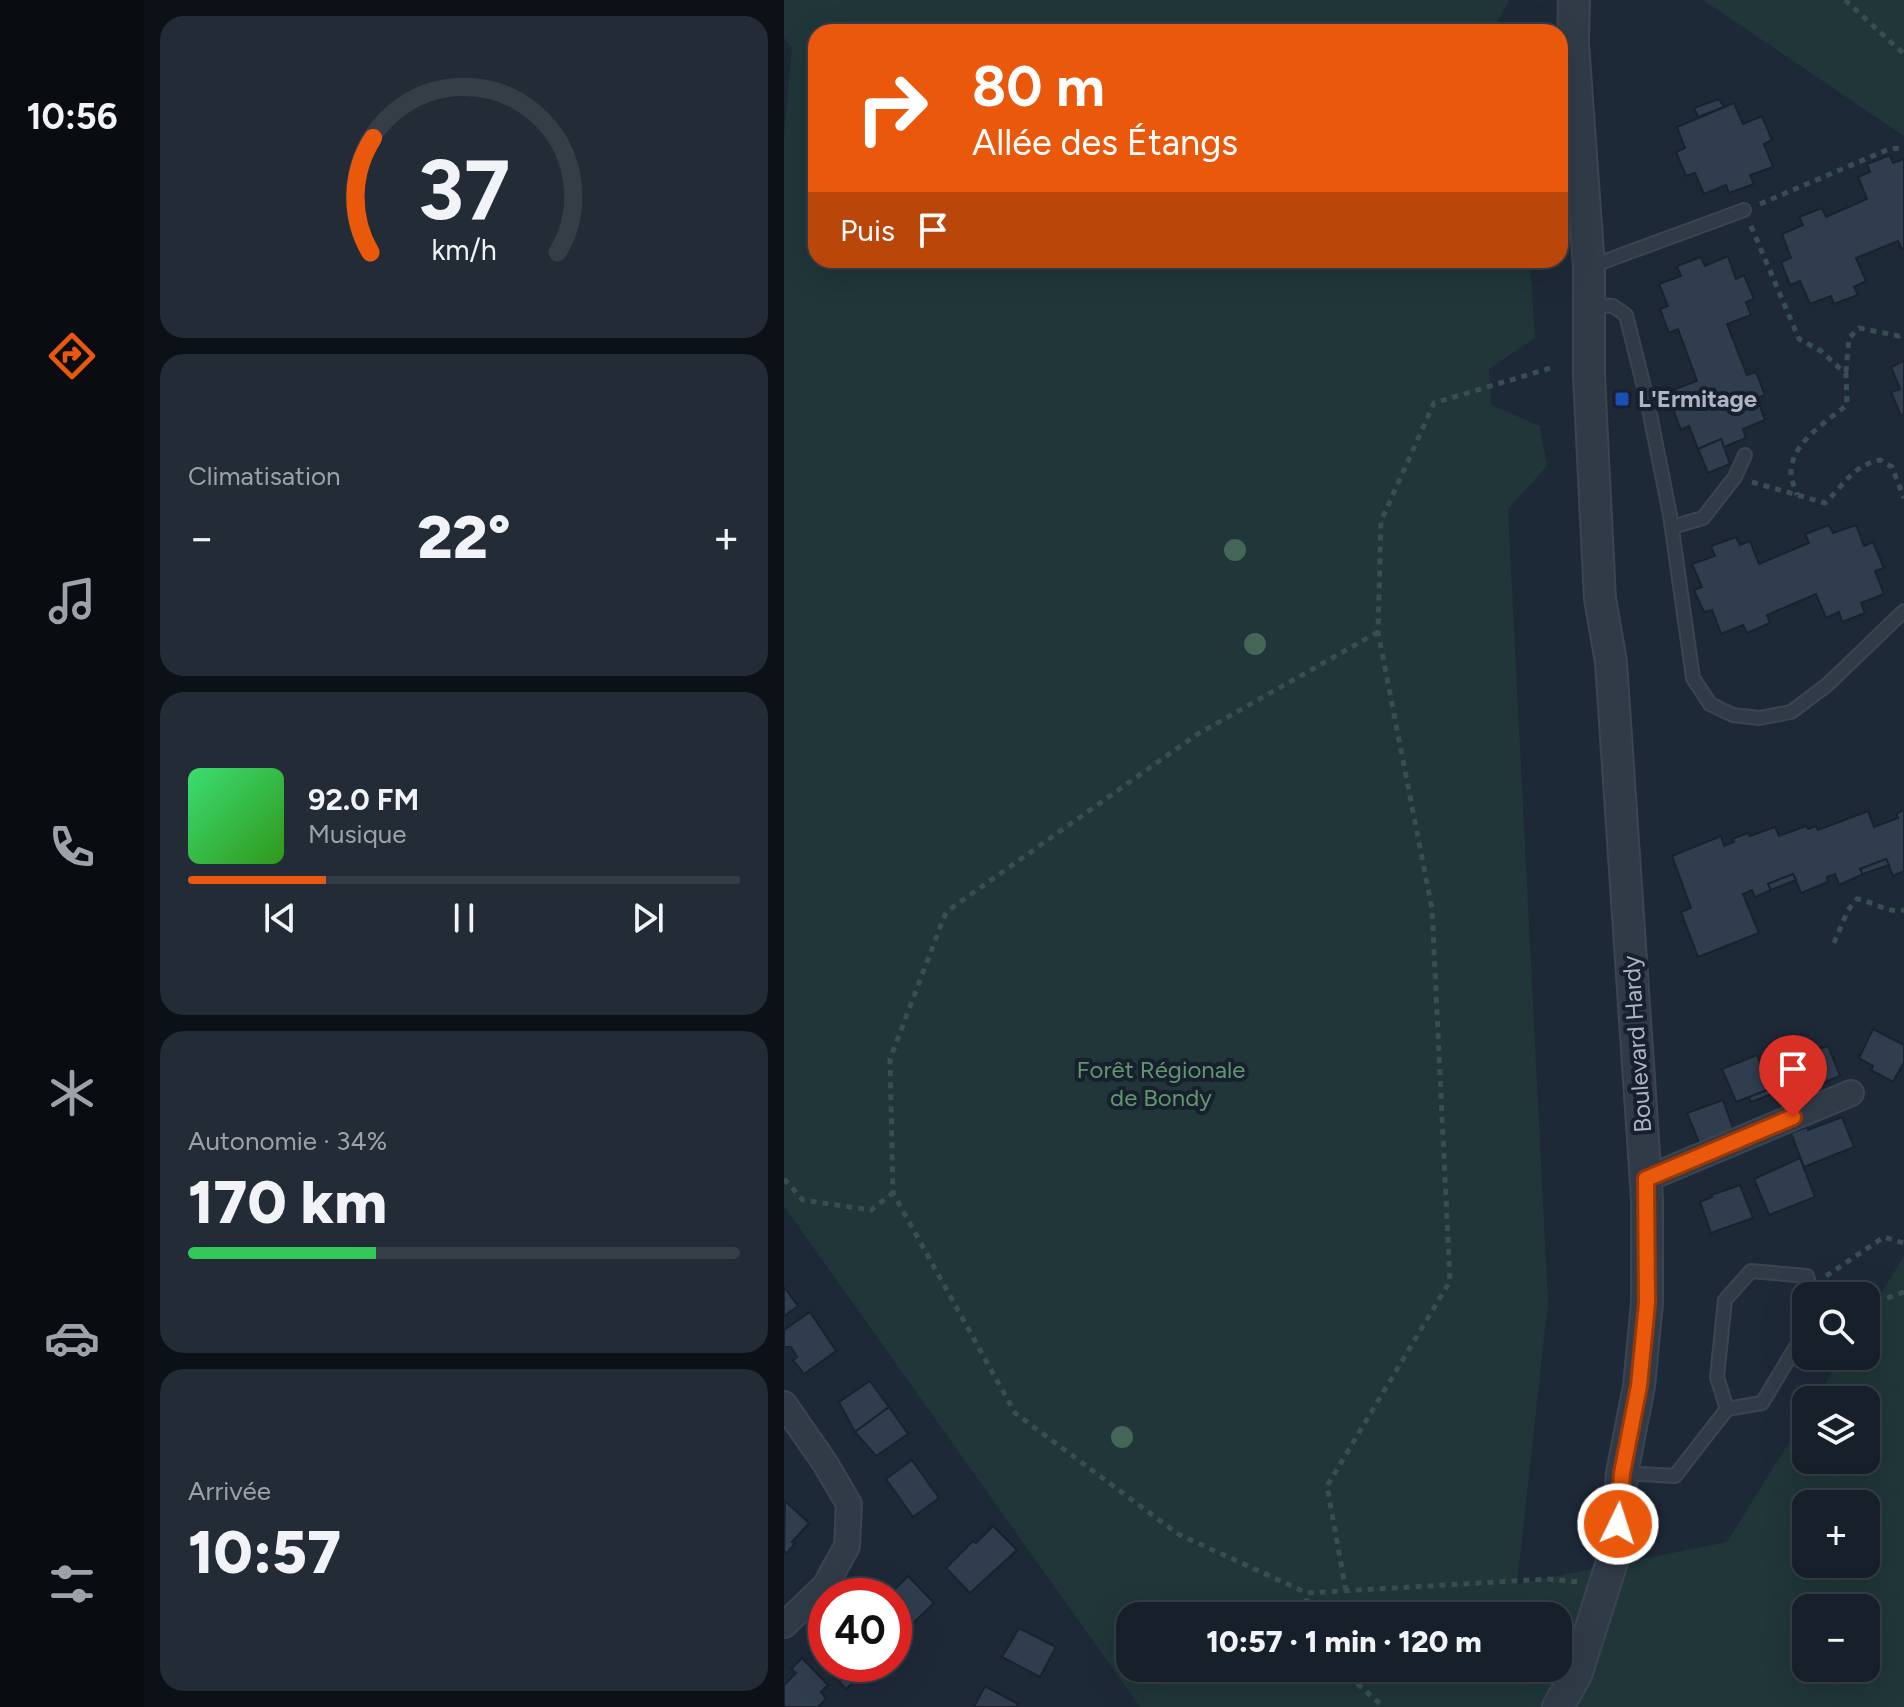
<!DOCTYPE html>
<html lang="fr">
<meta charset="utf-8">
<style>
body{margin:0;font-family:Figtree,sans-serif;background:#232c36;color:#f1f3f6;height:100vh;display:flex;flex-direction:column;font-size:30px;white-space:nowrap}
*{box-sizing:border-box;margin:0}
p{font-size:26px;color:#9ea2a8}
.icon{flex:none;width:44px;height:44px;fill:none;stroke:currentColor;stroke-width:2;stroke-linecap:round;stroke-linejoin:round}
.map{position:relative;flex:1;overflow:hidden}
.side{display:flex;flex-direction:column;gap:16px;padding:16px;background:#0c1117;width:640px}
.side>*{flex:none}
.top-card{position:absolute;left:24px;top:24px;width:760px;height:244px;border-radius:24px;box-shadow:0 8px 32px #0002,0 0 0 2px #353d47;background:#ea580c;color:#fff;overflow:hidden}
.fabs{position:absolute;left:1008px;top:1282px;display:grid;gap:16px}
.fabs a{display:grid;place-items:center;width:88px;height:88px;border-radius:16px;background:#161f2a;box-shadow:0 8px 32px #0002,0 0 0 2px #353d47;font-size:40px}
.speed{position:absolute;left:24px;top:1578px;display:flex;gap:16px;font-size:40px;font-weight:700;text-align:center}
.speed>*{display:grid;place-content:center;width:104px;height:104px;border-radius:50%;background:#161f2a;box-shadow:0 8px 32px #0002,0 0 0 2px #353d47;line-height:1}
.speed .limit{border:12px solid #d22;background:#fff;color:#111}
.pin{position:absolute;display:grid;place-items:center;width:68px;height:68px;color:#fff;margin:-82px -34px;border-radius:50% 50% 50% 0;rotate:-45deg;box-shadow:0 0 8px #0007}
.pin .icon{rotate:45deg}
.me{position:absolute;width:88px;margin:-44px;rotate:4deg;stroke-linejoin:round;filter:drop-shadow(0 0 6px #0008)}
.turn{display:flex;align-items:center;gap:28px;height:168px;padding:0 32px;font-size:36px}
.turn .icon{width:104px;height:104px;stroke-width:2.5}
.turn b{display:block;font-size:56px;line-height:68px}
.then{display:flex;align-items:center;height:76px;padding:0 32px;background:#0003;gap:16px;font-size:30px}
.big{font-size:60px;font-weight:800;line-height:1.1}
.side .tile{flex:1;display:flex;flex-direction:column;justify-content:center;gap:12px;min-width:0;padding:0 28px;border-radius:24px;background:#232c36}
.side .dial{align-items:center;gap:0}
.dial svg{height:208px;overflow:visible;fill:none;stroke:#353d47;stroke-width:7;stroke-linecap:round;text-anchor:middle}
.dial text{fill:#f1f3f6;stroke:none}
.song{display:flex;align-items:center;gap:24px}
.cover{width:96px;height:96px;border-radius:12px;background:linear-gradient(135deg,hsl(140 70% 55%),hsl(110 70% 35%))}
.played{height:8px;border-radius:4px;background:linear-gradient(90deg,#ea580c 25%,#353d47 25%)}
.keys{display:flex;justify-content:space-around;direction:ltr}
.heat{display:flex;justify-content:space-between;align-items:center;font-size:44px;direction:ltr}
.charge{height:12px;border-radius:6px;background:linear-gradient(90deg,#34c759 34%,#353d47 0)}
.trip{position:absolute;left:332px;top:1602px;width:456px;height:80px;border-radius:24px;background:#161f2a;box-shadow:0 8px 32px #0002,0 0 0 2px #353d47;font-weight:800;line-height:80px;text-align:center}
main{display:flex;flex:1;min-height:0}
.tabs{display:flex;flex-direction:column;width:144px;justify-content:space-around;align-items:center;background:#090c11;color:#9ea2a8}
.tabs .icon{width:56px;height:56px}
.tabs .current{color:#ea580c}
.tabs b{font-size:36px;color:#f1f3f6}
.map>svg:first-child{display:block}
.green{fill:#203639;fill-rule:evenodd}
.building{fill:#2f3d4f;stroke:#19222e;stroke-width:2}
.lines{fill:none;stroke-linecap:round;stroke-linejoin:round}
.service-casing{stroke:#3b4451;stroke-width:16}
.minor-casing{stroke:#3b4451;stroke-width:28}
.tertiary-casing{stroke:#3b4451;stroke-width:34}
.path{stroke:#384f51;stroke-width:5;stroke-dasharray:6 6;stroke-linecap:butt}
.service{stroke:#313b48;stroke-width:12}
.minor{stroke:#313b48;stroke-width:24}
.tertiary{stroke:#313b48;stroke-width:30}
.tree{fill:#436656}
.route-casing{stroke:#983908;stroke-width:20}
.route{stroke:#ea580c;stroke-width:14}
.transit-dot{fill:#1a4fb4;stroke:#17202c;stroke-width:3}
.labels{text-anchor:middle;stroke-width:8;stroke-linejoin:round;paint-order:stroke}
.poi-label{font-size:24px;font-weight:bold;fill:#abb5c5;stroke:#17202c;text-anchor:start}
.street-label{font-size:24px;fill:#abb5c5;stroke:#17202c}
.park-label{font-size:24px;fill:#61976e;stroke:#17202c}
</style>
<main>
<nav class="tabs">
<b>10:56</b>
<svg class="icon current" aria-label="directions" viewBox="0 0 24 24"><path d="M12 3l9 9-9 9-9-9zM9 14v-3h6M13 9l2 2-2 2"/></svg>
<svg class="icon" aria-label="music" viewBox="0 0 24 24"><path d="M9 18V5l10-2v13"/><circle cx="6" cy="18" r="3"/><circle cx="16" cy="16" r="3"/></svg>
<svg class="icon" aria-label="phone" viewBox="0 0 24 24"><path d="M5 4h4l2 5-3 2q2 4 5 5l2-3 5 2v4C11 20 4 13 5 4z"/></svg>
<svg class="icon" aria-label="climate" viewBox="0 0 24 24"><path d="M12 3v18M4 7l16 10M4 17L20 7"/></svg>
<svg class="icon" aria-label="car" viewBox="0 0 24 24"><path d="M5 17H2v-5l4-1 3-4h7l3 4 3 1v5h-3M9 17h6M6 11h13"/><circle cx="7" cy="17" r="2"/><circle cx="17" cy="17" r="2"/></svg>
<svg class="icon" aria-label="filters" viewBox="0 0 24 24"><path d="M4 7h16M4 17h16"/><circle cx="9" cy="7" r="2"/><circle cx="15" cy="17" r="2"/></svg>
</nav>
<section class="side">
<div class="tile dial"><svg viewBox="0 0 100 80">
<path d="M14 69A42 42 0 1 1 86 69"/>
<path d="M14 69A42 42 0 0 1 15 25" stroke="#ea580c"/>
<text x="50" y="56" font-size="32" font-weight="700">37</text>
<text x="50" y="72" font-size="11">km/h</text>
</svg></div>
<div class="tile"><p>Climatisation</p>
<div class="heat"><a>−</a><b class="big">22°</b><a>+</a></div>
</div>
<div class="tile">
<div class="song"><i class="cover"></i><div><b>92.0 FM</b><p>Musique</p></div></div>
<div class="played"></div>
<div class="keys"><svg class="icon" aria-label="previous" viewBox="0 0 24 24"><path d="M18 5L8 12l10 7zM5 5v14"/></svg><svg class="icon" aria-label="pause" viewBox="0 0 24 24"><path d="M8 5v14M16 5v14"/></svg><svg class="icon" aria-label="next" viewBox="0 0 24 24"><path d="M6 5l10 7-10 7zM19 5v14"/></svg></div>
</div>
<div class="tile"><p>Autonomie · 34%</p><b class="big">170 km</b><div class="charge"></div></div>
<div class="tile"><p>Arrivée</p><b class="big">10:57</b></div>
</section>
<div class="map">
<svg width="1120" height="1707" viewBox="0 0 1120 1707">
<rect width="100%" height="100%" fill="#1e2938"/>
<g class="green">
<path d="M0 0H725L708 32H32V260H746L751 338 705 369 707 405 756 426 763 466 724 509 764 1302 733 1584 943 1542 1022 1415V1460H1082V1400H1031L1058 1356H1082V1318L1120 1256V1707H356L0 1206V136L8 48 0 38ZM1022 1504H1082V1564H1022ZM1022 1608H1082V1668H1022ZM346 1616H774V1668H346Z"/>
<path d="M919 0H1120V136Z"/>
</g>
<g class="building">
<path d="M935 99 940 107 914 117 910 108Z"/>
<path d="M950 103 959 124 978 116 988 140 980 144 989 167 966 175 970 184 945 193 942 185 920 194 911 173 902 176 892 152 901 148 893 127Z"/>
<path d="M1106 155 1109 163 1120 159V248L1118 249 1114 241 1072 258 1082 281 1070 287 1074 295 1050 304 1047 296 1026 304 1016 281 1006 285 997 262 1007 258 998 234 1019 225 1015 217 1038 208 1042 217 1083 199 1074 177 1086 172 1083 164Z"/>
<path d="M944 256 952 279 960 275 970 299 962 302 967 315 943 324 963 375 972 372 981 395 973 398 981 420 959 429 962 438 940 447 937 439 914 449 905 426 897 430 887 404 895 401 891 389 913 381 894 329 885 333 876 309 884 306 875 284 897 276 893 266 917 257 921 266Z"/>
<path d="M1120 361V414L1117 416 1107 392 1116 389 1107 367Z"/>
<path d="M937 439 946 464 924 473 914 449Z"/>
<path d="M1045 525 1049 533 1072 525 1080 546 1089 542 1100 568 1091 571 1100 594 1077 603 1081 613 1058 622 1055 612 1042 618 1032 594 983 615 986 623 963 633 959 625 937 634 928 610 920 612 910 590 918 587 908 564 931 556 927 546 952 537 956 545 966 541 975 564 1025 543 1021 534Z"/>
<path d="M1120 810V871L1109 876 1102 859 1076 869 1079 874 1055 885 1051 874 1043 877 1044 882 1017 893 1009 874 984 884 987 890 971 897 968 890 959 894 975 933 914 957 897 912 907 908 888 856 937 836 940 846 950 842 948 839 964 833 966 836 991 827 995 836 1022 826 1024 829 1032 826 1034 830 1084 811 1090 827 1114 818 1112 814Z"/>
<path d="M1102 859 1105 865 1079 874 1076 869Z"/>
<path d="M1009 874 1012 880 987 890 984 884Z"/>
<path d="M1089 1029 1120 1045V1062L1109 1082 1087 1070 1089 1066 1075 1058Z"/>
<path d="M1044 1046 1056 1076 1020 1090 1023 1100 1010 1105 993 1062Z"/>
<path d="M973 1055 986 1089 952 1102 938 1069Z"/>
<path d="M986 1089 988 1094 967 1102 965 1097Z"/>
<path d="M939 1100 950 1131 916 1145 903 1113Z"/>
<path d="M1058 1117 1070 1147 1020 1167 1007 1133 1023 1127 1024 1130Z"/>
<path d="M1016 1158 1031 1197 985 1215 970 1179Z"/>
<path d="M956 1185 969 1218 927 1233 916 1202 928 1197 927 1195Z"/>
<path d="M0 1287 14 1306 0 1316Z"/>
<path d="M26 1312 52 1351 20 1374 9 1360 13 1357 7 1347H0V1330Z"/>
<path d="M86 1381 105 1407 71 1432 55 1402Z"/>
<path d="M105 1407 124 1434 92 1456 71 1432Z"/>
<path d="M128 1460 155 1498 129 1517 102 1479Z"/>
<path d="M1 1501 25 1523 8 1542 11 1543 3 1553 0 1551Z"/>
<path d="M209 1526 233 1550 186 1593 162 1568 189 1541 192 1543Z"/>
<path d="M124 1576 150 1603 120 1632 110 1621V1596H104Z"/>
<path d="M235 1628 272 1647 256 1677 218 1657Z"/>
<path d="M42 1638V1664H74L55 1682 26 1653Z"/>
<path d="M18 1658 44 1685 37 1692 42 1699 34 1707H0V1685L12 1673 7 1669Z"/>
<path d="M65 1673 72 1680 62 1689 55 1682Z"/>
<path d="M201 1686 234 1704 232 1707H190Z"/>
</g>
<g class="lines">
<defs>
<g id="service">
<path d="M805 267 960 210"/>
<path d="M807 305 829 306 842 315 863 399 886 515 909 678 926 704 949 715 975 718 1007 712 1043 685 1120 611"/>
<path d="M888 527 919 518 951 477 961 455"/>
<path d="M943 1409 933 1377 941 1300 967 1271 1023 1276 1029 1296"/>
<path d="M838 1473 891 1476 943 1409 978 1403 1022 1330"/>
</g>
<g id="minor">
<path d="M862 1179 1067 1093"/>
<path d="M0 1404 41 1463 65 1504 63 1546 41 1586 0 1625"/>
</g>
<path id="tertiary" d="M774 1707 792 1675 832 1549 838 1473 855 1386 863 1303V1199L827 662 816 599 805 376V267L789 43 790 0"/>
</defs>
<use href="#service" class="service-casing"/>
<use href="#minor" class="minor-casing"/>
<use href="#tertiary" class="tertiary-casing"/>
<g class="path">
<path d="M1061 0 1120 54"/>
<path d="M976 204 1105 149 1120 148"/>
<path d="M967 226 1015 339 1037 351 1062 374 1063 405C1042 422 1005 444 1007 475 1008 481 1011 489 1013 495"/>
<path d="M1062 372 1065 338 1075 328 1115 336 1120 333"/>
<path d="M968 482 1041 503C1061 484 1068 466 1096 460L1108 467 1120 498"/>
<path d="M594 632 412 735 162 912 106 1059 109 1193 231 1413 394 1534 523 1593 764 1579 795 1582"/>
<path d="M1050 943 1064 910 1073 899C1089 901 1104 914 1120 910"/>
<path d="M0 1179 19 1200 87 1210 109 1193"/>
<path d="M1042 1276 1100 1237 1120 1243"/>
<path d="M1082 1309 1092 1302 1120 1292"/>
<path d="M562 1591 543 1486 666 1281 648 909 594 632 597 521 650 403 770 367"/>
<path d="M522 1616 523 1593"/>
<path d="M555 1668 600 1707"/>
</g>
<use href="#service" class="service"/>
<use href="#minor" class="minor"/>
<use href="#tertiary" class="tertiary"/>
</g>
<g class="tree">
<circle cx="451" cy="550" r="11"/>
<circle cx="471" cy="644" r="11"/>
<circle cx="338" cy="1437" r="11"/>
</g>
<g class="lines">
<defs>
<path id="route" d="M834 1524 838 1473 855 1386 863 1303 862 1179 1009 1117"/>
</defs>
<use href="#route" class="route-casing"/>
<use href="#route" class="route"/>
</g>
<rect class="transit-dot" x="830" y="391" width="16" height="16" rx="4"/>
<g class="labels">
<g class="poi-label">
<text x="854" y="407">L'Ermitage</text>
</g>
<g class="street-label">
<text transform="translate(853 1044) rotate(-94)" y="8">Boulevard Hardy</text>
</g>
<g class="park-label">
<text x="377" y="1078">Forêt Régionale<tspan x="377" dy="28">de Bondy</tspan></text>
</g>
</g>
</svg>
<div class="fabs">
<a><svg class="icon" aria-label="search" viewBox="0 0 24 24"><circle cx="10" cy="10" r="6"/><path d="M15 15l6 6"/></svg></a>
<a><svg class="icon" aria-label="layers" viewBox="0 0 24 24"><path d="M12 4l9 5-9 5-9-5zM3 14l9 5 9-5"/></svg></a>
<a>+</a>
<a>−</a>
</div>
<div class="speed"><div class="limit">40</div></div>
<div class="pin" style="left:1009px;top:1117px;background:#d93025"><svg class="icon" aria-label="arrive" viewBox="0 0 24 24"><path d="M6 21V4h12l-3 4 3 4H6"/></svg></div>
<svg class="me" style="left:834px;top:1524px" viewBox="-20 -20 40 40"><circle r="17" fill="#ea580c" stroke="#fff" stroke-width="3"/><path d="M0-11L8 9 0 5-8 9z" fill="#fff"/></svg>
<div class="trip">10:57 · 1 min · 120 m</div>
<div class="top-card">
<div class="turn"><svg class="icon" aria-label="right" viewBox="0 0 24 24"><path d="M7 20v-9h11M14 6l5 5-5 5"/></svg><div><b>80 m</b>Allée des Étangs</div></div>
<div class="then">Puis<svg class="icon" aria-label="arrive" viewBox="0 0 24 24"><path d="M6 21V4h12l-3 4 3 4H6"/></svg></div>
</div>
</div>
</main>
